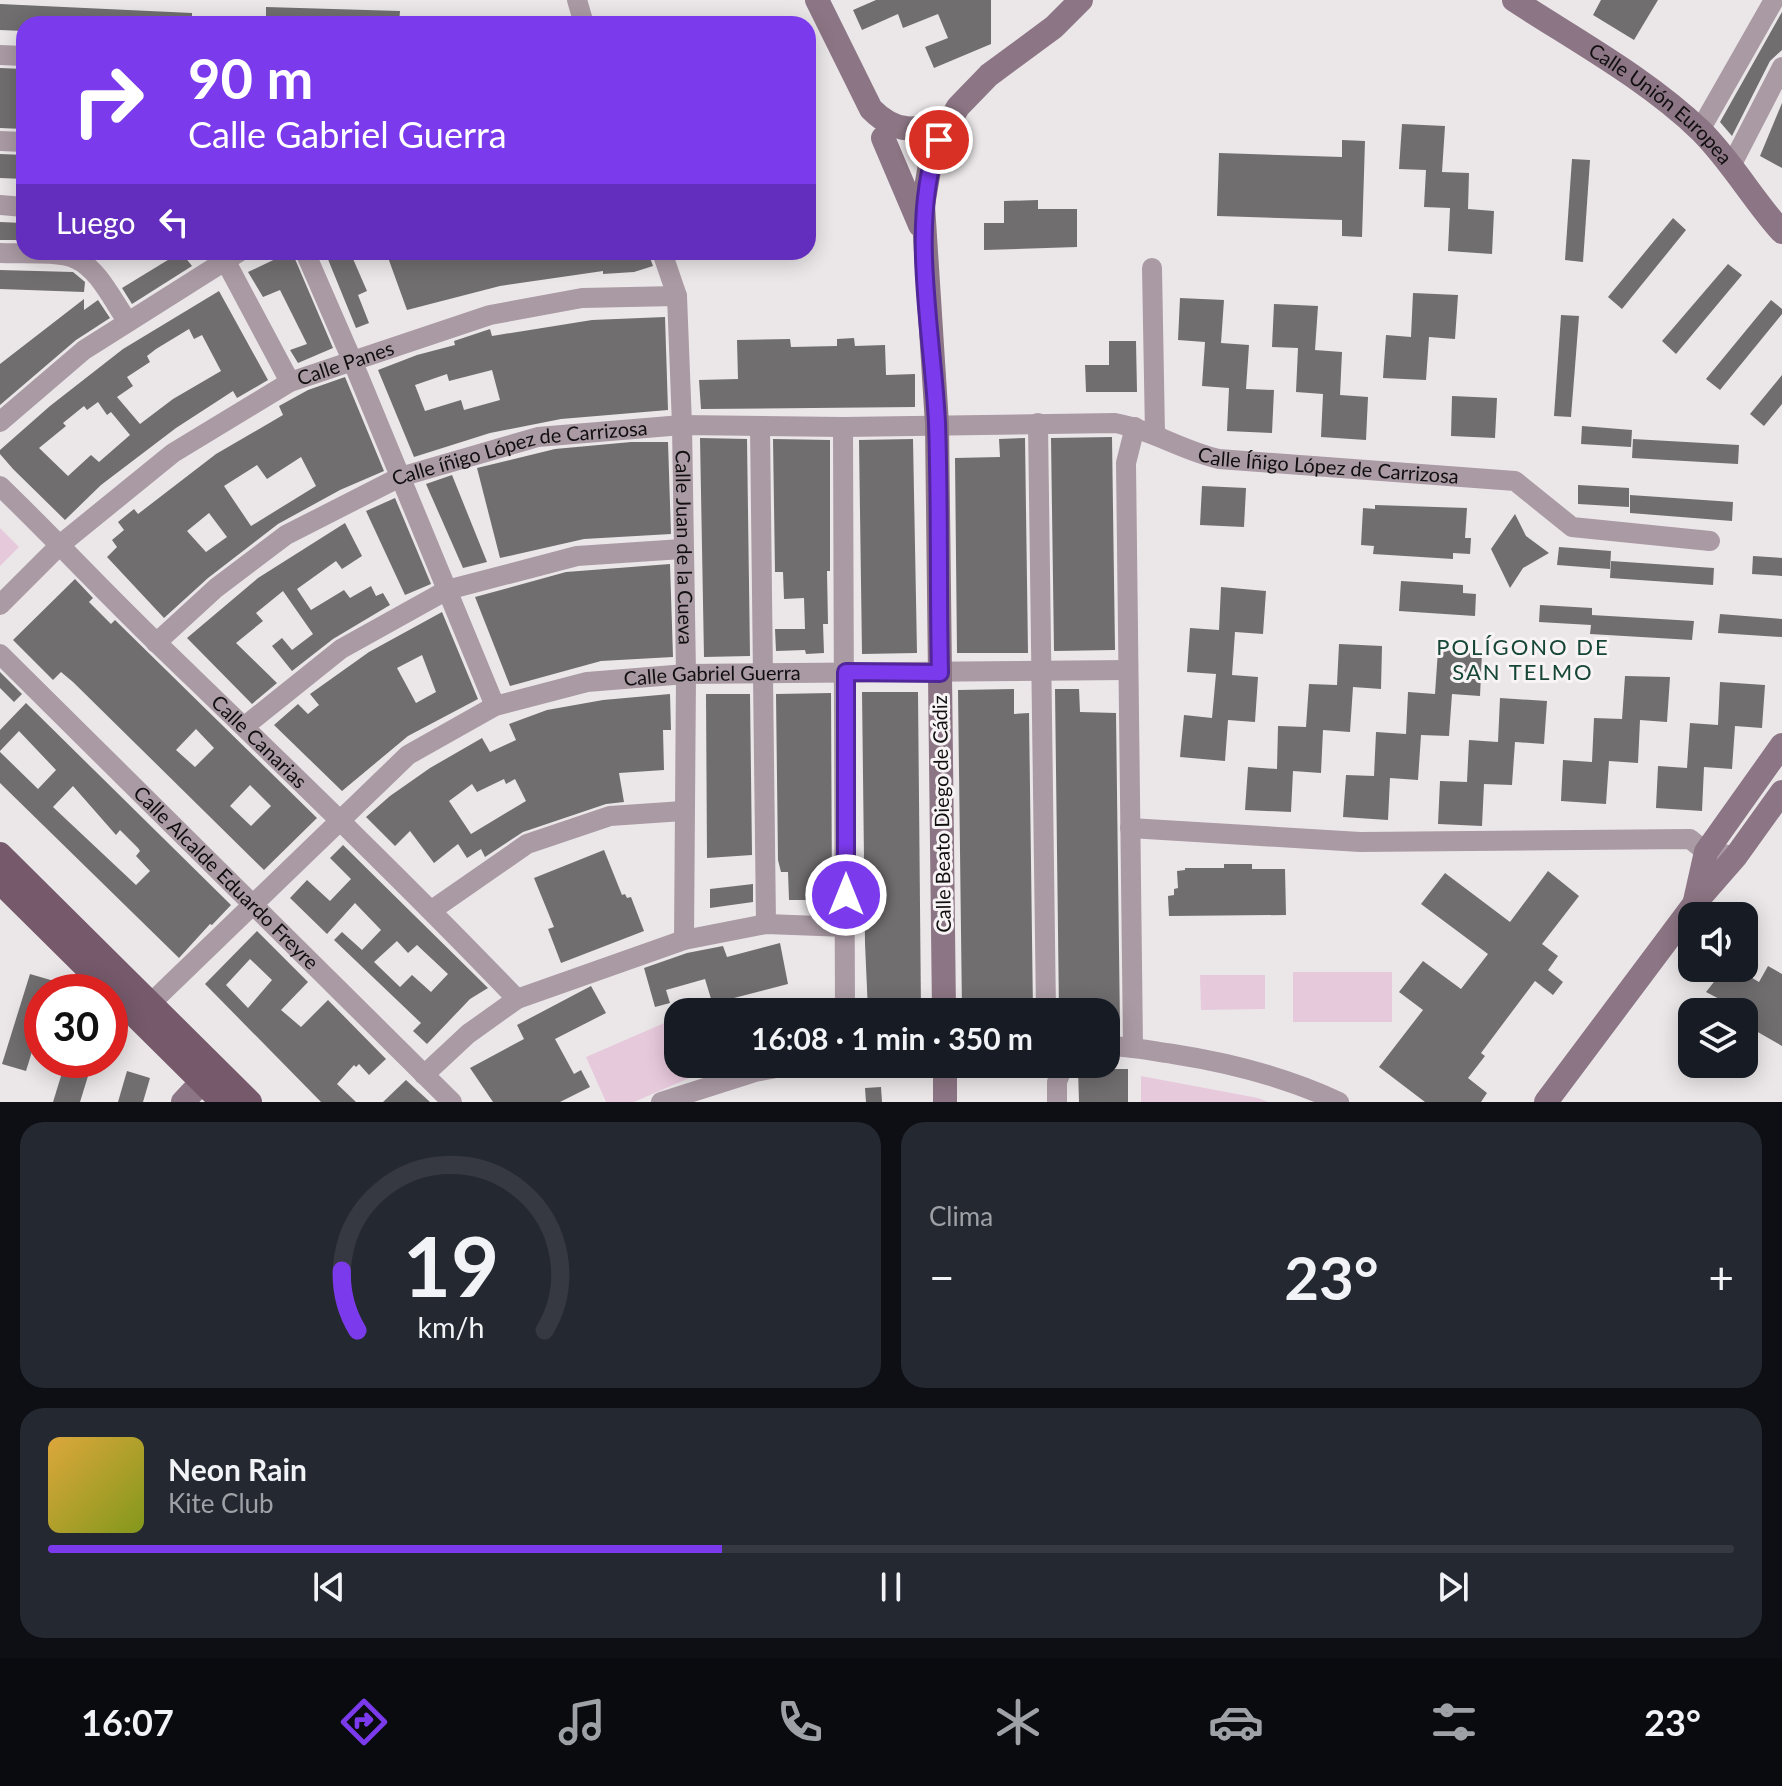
<!DOCTYPE html>
<html lang="es">
<meta charset="utf-8">
<style>
body{margin:0;font-family:Lato,sans-serif;background:#242831;color:#f1f3f6;height:100vh;display:flex;flex-direction:column;font-size:30px;white-space:nowrap}
*{box-sizing:border-box;margin:0}
p{font-size:26px;color:#9ea1a6}
.icon{flex:none;width:44px;height:44px;fill:none;stroke:currentColor;stroke-width:2;stroke-linecap:round;stroke-linejoin:round}
.map{position:relative;height:1102px;overflow:hidden}
.panel{display:flex;flex-direction:column;gap:20px;padding:20px;background:#0d0f14;flex:1}
.panel>*{flex:none}
.hud{position:absolute;left:16px;top:16px;width:800px;height:244px;border-radius:24px;box-shadow:0 4px 20px #0003;background:#7c3aed;color:#fff;overflow:hidden}
.controls{position:absolute;left:1678px;top:902px;display:grid;gap:16px}
.controls a{display:grid;place-items:center;width:80px;height:80px;border-radius:16px;background:#171b24;box-shadow:0 4px 20px #0003;font-size:40px}
.speed{position:absolute;left:24px;top:974px;display:flex;gap:16px;font-size:40px;font-weight:700;text-align:center}
.speed>*{display:grid;place-content:center;width:104px;height:104px;border-radius:50%;background:#171b24;box-shadow:0 4px 20px #0003;line-height:1}
.speed .limit{border:12px solid #d22;background:#fff;color:#111}
.pin{position:absolute;display:grid;place-items:center;width:68px;height:68px;color:#fff;margin:-34px;border:4px solid #fff;border-radius:50%;box-shadow:0 2px 8px #0007}
.me{position:absolute;width:88px;margin:-44px;rotate:0deg;stroke-linejoin:round;filter:drop-shadow(0 0 6px #0008)}
.turn{display:flex;align-items:center;gap:28px;height:168px;padding:0 40px;font-size:36px}
.turn .icon{width:104px;height:104px;stroke-width:2.5}
.turn b{display:block;font-size:56px;line-height:68px}
.then{display:flex;align-items:center;height:76px;padding:0 40px;background:#0003;gap:16px;font-size:30px}
.big{font-size:60px;font-weight:700;line-height:1.1}
.panel .widget{flex:1;display:flex;flex-direction:column;justify-content:center;gap:12px;min-width:0;padding:0 28px;border-radius:24px;background:#242831}
.panel .dial{align-items:center;gap:0}
.dial svg{height:208px;overflow:visible;fill:none;stroke:#363941;stroke-width:7;stroke-linecap:round;text-anchor:middle}
.dial text{fill:#f1f3f6;stroke:none}
.song{display:flex;align-items:center;gap:24px}
.cover{width:96px;height:96px;border-radius:12px;background:linear-gradient(135deg,hsl(40 70% 55%),hsl(70 70% 35%))}
.played{height:8px;border-radius:4px;background:linear-gradient(90deg,#7c3aed 40%,#363941 40%)}
.keys{display:flex;justify-content:space-around;direction:ltr}
.heat{display:flex;justify-content:space-between;align-items:center;font-size:44px;direction:ltr}
.panel .tiles{flex:1;display:grid;gap:20px;grid-template-columns:1fr 1fr}
.widget:last-child{grid-column:span 2}
.trip{position:absolute;left:664px;top:998px;width:456px;height:80px;border-radius:24px;background:#171b24;box-shadow:0 4px 20px #0003;font-weight:700;line-height:80px;text-align:center}
.menu{display:flex;height:128px;justify-content:space-around;align-items:center;background:#090b0e;color:#9ea1a6}
.menu .icon{width:56px;height:56px}
.menu .on{color:#7c3aed}
.menu b{font-size:36px;color:#f1f3f6}
.map>svg:first-child{display:block}
.green{fill:#e7c9dc}
.building{fill:#716e70;fill-rule:evenodd}
.lines{fill:none;stroke-linecap:round;stroke-linejoin:round}
.street{stroke:#aa9aa4;stroke-width:20}
.secondary{stroke:#8c7584;stroke-width:24}
.primary{stroke:#765a6c;stroke-width:24}
.route-casing{stroke:#51269a;stroke-width:20}
.route{stroke:#7c3aed;stroke-width:14}
.labels{text-anchor:middle;stroke-width:6;stroke-linejoin:round;paint-order:stroke}
.street-label{font-size:20px;fill:#110f10;stroke:#f8f4f6}
.neighbourhood-label{font-size:22px;letter-spacing:2px;fill:#164635;stroke:#f8f4f6}
</style>
<div class="map">
<svg width="1782" height="1102" viewBox="0 0 1782 1102">
<rect width="100%" height="100%" fill="#ebe7e9"/>
<g class="green">
<path d="M0 528 19 547 0 566Z"/>
<rect x="1293" y="972" width="99" height="50"/>
<path d="M1200 975H1265V1009L1201 1010Z"/>
<path d="M678 1017V1064H708L710 1069 634 1102H606L586 1057Z"/>
<path d="M1141 1076 1258 1098 1268 1102H1141Z"/>
</g>
<g class="building">
<path d="M876 0H991V44L934 68 925 47 948 38 938 14 903 28 898 14 862 30 853 10Z"/>
<path d="M1601 0H1658L1634 40 1593 15Z"/>
<path d="M0 4 192 13V24H24V31L0 30Z"/>
<path d="M266 7 400 11 399 24H266Z"/>
<path d="M1782 12V50L1770 61 1732 136 1720 122Z"/>
<path d="M0 68 24 69V129L0 128Z"/>
<path d="M1782 103V168L1760 156Z"/>
<path d="M1402 124 1445 126 1442 172 1469 173 1468 209 1494 211 1492 254 1448 251 1450 208 1424 207 1426 170 1399 169Z"/>
<path d="M1342 140 1365 141 1362 237 1342 236V220L1217 216 1219 153 1342 157Z"/>
<path d="M0 154 24 155V179L0 178Z"/>
<path d="M1572 159 1590 160 1583 262 1565 260Z"/>
<path d="M1038 200V209H1077V247L984 250V223H1004V201Z"/>
<path d="M1673 218 1686 230 1622 309 1608 297Z"/>
<path d="M0 222 24 223V240H0Z"/>
<path d="M181 252 192 266 132 304 122 288Z"/>
<path d="M290 252H292L333 348 298 363 290 350 307 344 280 290 263 297 248 272Z"/>
<path d="M325 252H350L367 291 358 295 369 323 356 328Z"/>
<path d="M386 252H504L506 259 534 252H546L547 257 581 252H648L653 266 634 272 603 274V271L500 286 407 310Z"/>
<path d="M1728 264 1742 275 1676 354 1662 341Z"/>
<path d="M0 270 73 272 85 282 84 292 0 289Z"/>
<path d="M219 291 268 380 237 398 233 391 176 428 101 485 65 520 13 469 0 454V450L50 406 123 349ZM189 329 194 339 202 335 221 371 173 399 140 424 117 397 133 386 127 377 150 362 147 356 156 349ZM98 402 107 415 111 412 130 435 99 462 91 455 68 476 39 448 66 426 63 423 84 406 87 410Z"/>
<path d="M1413 293 1458 295 1455 339 1429 337 1426 380 1383 378 1386 335 1411 337Z"/>
<path d="M1180 298 1224 300 1221 343 1249 345 1246 389 1274 390 1272 433 1227 431 1229 388 1202 386 1205 342 1178 340Z"/>
<path d="M84 299V310L98 300 110 318 76 340 0 405V364Z"/>
<path d="M1771 300 1782 309V314L1720 390 1706 379Z"/>
<path d="M1274 304 1318 306 1315 350 1342 352 1340 395 1368 397 1366 440 1321 437 1323 394 1296 392 1298 348 1272 347Z"/>
<path d="M1561 315 1579 316 1571 417 1554 416Z"/>
<path d="M665 317 668 410 561 419 490 433 414 457 378 370 417 355 455 345 454 341 490 329 492 336 592 320ZM492 370 500 400 464 410 461 400 425 411 415 385 447 374 449 381Z"/>
<path d="M854 338 855 346 885 345 886 375 915 374V407L701 409 699 380 738 379 737 340 790 339 791 347 837 346V339Z"/>
<path d="M1109 341H1136L1137 392H1086L1085 365H1109Z"/>
<path d="M1782 375V404L1764 426 1750 414Z"/>
<path d="M345 377 384 471 340 490 278 524 208 578 164 618 107 557 117 547 112 540 124 530 118 522 134 509 138 514 216 454 283 415 279 406 308 390ZM301 457 316 486 251 526 224 486 257 465 267 479ZM209 513 227 537 206 552 187 531Z"/>
<path d="M1452 396 1497 398 1495 438 1451 436Z"/>
<path d="M1582 426 1632 430 1631 447 1581 444Z"/>
<path d="M1112 437 1115 650 1054 651 1051 438Z"/>
<path d="M700 438 747 439 750 656 704 657Z"/>
<path d="M1025 438 1028 653H957L955 458 1000 457 999 439Z"/>
<path d="M773 439 830 440V571H827L828 624H823L824 653 806 654 805 650 776 651 775 629H805L804 598 784 599 783 572H775Z"/>
<path d="M913 439 917 653 862 654 859 440Z"/>
<path d="M1633 439 1739 445 1738 464 1632 458Z"/>
<path d="M631 442H668L671 534 584 539 500 558 477 468 555 449Z"/>
<path d="M452 475 487 562 463 568 426 484Z"/>
<path d="M1578 485 1629 488V507L1578 504Z"/>
<path d="M1202 486 1246 488 1244 527 1200 525Z"/>
<path d="M1630 495 1733 502 1732 521 1630 513Z"/>
<path d="M395 498 431 584 405 595 366 511Z"/>
<path d="M1375 505 1467 508 1465 538H1471L1470 554 1453 553V559L1373 554 1374 546 1361 545 1363 508 1375 509Z"/>
<path d="M1515 514 1526 536 1549 553 1523 568 1510 588 1491 549Z"/>
<path d="M345 523 362 556 342 569 336 561 297 589 311 610 344 590 350 598 371 586 376 596 383 593 390 605 333 639 292 671 272 646 282 638 292 650 313 634 283 591 256 613 263 621 236 643 277 683 252 704 187 638 258 578Z"/>
<path d="M1559 547 1611 551 1610 569 1557 565Z"/>
<path d="M1753 556 1782 558V576L1752 574Z"/>
<path d="M1611 561 1714 568 1713 585 1610 578Z"/>
<path d="M670 564 673 657 601 661 510 686 475 597 566 572Z"/>
<path d="M75 579 93 598 89 602 111 624 115 620 317 818 264 870 73 682 61 672 53 680 13 640ZM196 729 214 748 195 767 176 750ZM250 785 271 806 251 826 230 806Z"/>
<path d="M1401 581 1463 585V593L1476 594 1475 616 1399 611Z"/>
<path d="M1221 587 1266 591 1263 634 1235 632 1232 675 1258 677 1255 722 1228 720 1225 761 1180 757 1184 715 1212 718 1216 674 1187 672 1190 628 1219 630Z"/>
<path d="M1540 605 1592 608V615L1694 621 1692 640 1590 634 1591 625 1539 622Z"/>
<path d="M442 612 478 699 408 736 342 791 274 725 298 704 308 714 319 705 310 694 369 652ZM422 655 436 692 416 703 397 668Z"/>
<path d="M1720 614 1782 619V637L1718 633Z"/>
<path d="M1339 644 1382 646 1381 689 1353 687 1350 732 1323 730 1321 773 1293 771 1291 812 1245 810 1248 767 1277 769 1278 726 1306 727 1309 684 1337 685Z"/>
<path d="M1438 650 1482 652 1480 696 1452 694 1449 736 1421 735 1418 780 1390 778 1388 820 1343 817 1346 775 1374 776 1376 732 1406 734 1408 692 1435 694Z"/>
<path d="M0 672 22 694 14 702 0 688Z"/>
<path d="M1625 676 1670 677 1667 722 1640 720 1638 763 1609 761 1606 804 1561 801 1563 760 1592 762 1594 718 1622 719Z"/>
<path d="M1720 682 1765 685 1762 728 1735 726 1732 769 1704 767 1702 811 1656 808 1658 766 1687 768 1690 723 1718 725Z"/>
<path d="M1014 689V714L1029 713 1033 1012H962L958 690Z"/>
<path d="M1055 689H1079L1080 712 1116 713 1120 1027 1106 1028V1012H1059Z"/>
<path d="M862 692H918L921 1012H868L865 943Z"/>
<path d="M831 693 832 900H789L788 872H781L778 860 776 694Z"/>
<path d="M670 694 671 730H663L664 770 619 773 624 802 606 804 523 832 485 857 481 849 467 858 458 844 434 863 410 831 395 846 366 817 390 796 430 768 482 738 490 752 516 740 509 724 547 710 603 700ZM504 779 506 784 515 779 526 801 471 834 449 801 472 784 477 792Z"/>
<path d="M706 694H750L752 855 707 858Z"/>
<path d="M1500 698 1547 701 1544 744 1515 742 1512 785 1484 784 1482 826 1438 824 1440 781 1467 782 1469 740 1498 742Z"/>
<path d="M26 703 231 905 212 925 210 924 179 958 0 783V752L38 789 56 770 19 731 0 751V730ZM73 786 116 835 120 830 138 848 140 851 136 856 150 871 136 885 53 807Z"/>
<path d="M343 845 488 988 470 999 427 1044 413 1031 421 1023 334 940 342 932 362 950 381 930 355 903 327 934 290 898 307 880 330 901 351 879 330 858ZM397 941 408 953 417 945 448 974 431 992 412 975 400 987 374 962Z"/>
<path d="M604 850 622 895 625 894 627 898 631 897 644 931 561 963 548 929 554 927 534 878Z"/>
<path d="M1224 864H1252V869H1285L1286 915 1169 916 1168 896 1174 895V889L1178 888 1177 871 1185 870V868H1224Z"/>
<path d="M1548 871 1579 896 1542 944 1558 956 1548 970 1563 982 1553 995 1535 981 1481 1053 1485 1056 1468 1078 1487 1093 1481 1102H1425L1379 1067 1423 1010 1399 992 1423 961 1461 989 1488 954 1421 904 1445 873 1510 922Z"/>
<path d="M753 884V902L710 908V889Z"/>
<path d="M257 931 308 982 281 1010 301 1027 328 1000 386 1059 369 1075 359 1064 356 1067 354 1065 337 1084 356 1102H321L205 984ZM250 959 272 980 248 1008 226 985Z"/>
<path d="M780 943 788 984 734 998 738 1012H715L705 979 666 990 670 1003 655 1007 644 968 687 953 723 946 727 957Z"/>
<path d="M1768 966 1782 974V1046L1749 1027 1753 1020 1744 1012 1706 992 1725 968H1735L1759 982Z"/>
<path d="M30 974 54 981 50 992H42V1019L26 1071 2 1064Z"/>
<path d="M591 986 606 1013 555 1039 574 1074 581 1070 590 1087 560 1102H493L470 1068 524 1039 517 1025Z"/>
<path d="M66 1060H93L80 1102H53Z"/>
<path d="M1107 1069H1128V1102H1079L1078 1070Z"/>
<path d="M127 1071 150 1078 143 1102H118Z"/>
<path d="M406 1080 430 1102H383Z"/>
<path d="M881 1087 882 1102H866L865 1088Z"/>
</g>
<g class="lines">
<g class="street">
<path d="M577 0 584 24"/>
<path d="M0 55 24 56"/>
<path d="M1700 130 1774 0"/>
<path d="M0 141 24 142"/>
<path d="M1732 164 1782 67"/>
<path d="M0 205 24 207"/>
<path d="M305 252 352 360 495 706"/>
<path id="s1" d="M662 252 677 296 682 425 686 674 684 940"/>
<path d="M0 253C21 254 58 251 76 259 99 269 114 303 128 322"/>
<path d="M225 260 290 382"/>
<path d="M1152 268 1155 434"/>
<path d="M0 422 84 350 239 252"/>
<path d="M1038 423 1046 1012"/>
<path d="M760 427 766 924"/>
<path d="M843 427 845 1012"/>
<path id="s2" d="M0 486C54 538 105 593 159 645 280 762 400 877 517 999"/>
<path id="s3" d="M0 605 61 544 173 453 290 382 490 315 582 298 677 296"/>
<path id="s4" d="M156 643 216 588 286 535 400 477 538 437 682 425 843 427 1115 423C1152 430 1183 451 1219 459L1515 481 1572 527 1710 541"/>
<path id="s5" d="M0 654 452 1102"/>
<path d="M245 726 341 649 447 590 577 556 682 549"/>
<path d="M1130 828 1360 842 1690 839 1706 852 1736 856"/>
<path d="M432 910 527 844 610 816 683 811"/>
<path id="s6" d="M137 1005 150 1004 408 755 495 706 587 682 686 674 1127 670"/>
<path d="M1106 1046C1129 1046 1151 1051 1173 1054 1231 1063 1286 1077 1339 1102"/>
<path d="M1133 1048 1126 463 1135 427"/>
<path d="M424 1075 468 1034 517 999 684 940 766 924 846 927"/>
<path d="M661 1102 755 1072 798 1064"/>
<path d="M1057 1102V1082L1064 1064"/>
</g>
<g class="secondary">
<path d="M817 0 871 109C898 136 916 130 949 120"/>
<path id="s7" d="M1514 0C1577 41 1647 79 1701 131 1732 162 1753 200 1782 232"/>
<path d="M883 138 920 225"/>
<path d="M1695 901 1706 852 1782 745"/>
<path d="M944 1012 937 424 923 205 931 159 939 140 958 107 989 75 1054 27 1081 0"/>
<path d="M945 1064V1102"/>
<path d="M183 1102 214 1069"/>
<path d="M1546 1102 1695 903 1736 856 1782 792"/>
</g>
<g class="primary">
<path d="M0 854 250 1102"/>
<path d="M0 882 222 1102"/>
</g>
</g>
<g class="lines">
<defs>
<path id="route" d="M846 895V672L940 673C938 590 940 506 937 423 933 334 908 223 939 140"/>
</defs>
<use href="#route" class="route-casing"/>
<use href="#route" class="route"/>
</g>
<g class="labels">
<g class="street-label">
<text dy="7" stroke="none"><textPath href="#s7" startOffset="180">Calle Unión Europea</textPath></text>
<text dy="7" stroke="none"><textPath href="#s3" startOffset="426">Calle Panes</textPath></text>
<text dy="7" stroke="none"><textPath href="#s4" startOffset="420">Calle íñigo López de Carrizosa</textPath></text>
<text dy="7" stroke="none"><textPath href="#s4" startOffset="1238">Calle Íñigo López de Carrizosa</textPath></text>
<text dy="7" stroke="none"><textPath href="#s1" startOffset="298">Calle Juan de la Cueva</textPath></text>
<text dy="7" stroke="none"><textPath href="#s6" startOffset="692">Calle Gabriel Guerra</textPath></text>
<text dy="7" stroke="none"><textPath href="#s2" startOffset="364">Calle Canarias</textPath></text>
<text transform="translate(942 814) rotate(-91)" y="7">Calle Beato Diego de Cádiz</text>
<text dy="7" stroke="none"><textPath href="#s5" startOffset="318">Calle Alcalde Eduardo Freyre</textPath></text>
</g>
<g class="neighbourhood-label">
<text x="1523" y="655">POLÍGONO DE<tspan x="1523" dy="25">SAN TELMO</tspan></text>
</g>
</g>
</svg>
<div class="controls">
<a><svg class="icon" aria-label="sound" viewBox="0 0 24 24"><path d="M4 9h4l5-4v14l-5-4H4zM17 9q2 3 0 6"/></svg></a>
<a><svg class="icon" aria-label="layers" viewBox="0 0 24 24"><path d="M12 4l9 5-9 5-9-5zM3 14l9 5 9-5"/></svg></a>
</div>
<div class="speed"><div class="limit">30</div></div>
<div class="pin" style="left:939px;top:140px;background:#d93025"><svg class="icon" aria-label="arrive" viewBox="0 0 24 24"><path d="M6 21V4h12l-3 4 3 4H6"/></svg></div>
<svg class="me" style="left:846px;top:895px" viewBox="-20 -20 40 40"><circle r="17" fill="#7c3aed" stroke="#fff" stroke-width="3"/><path d="M0-11L8 9 0 5-8 9z" fill="#fff"/></svg>
<div class="trip">16:08 · 1 min · 350 m</div>
<div class="hud">
<div class="turn"><svg class="icon" aria-label="right" viewBox="0 0 24 24"><path d="M7 20v-9h11M14 6l5 5-5 5"/></svg><div><b>90 m</b>Calle Gabriel Guerra</div></div>
<div class="then">Luego<svg class="icon" aria-label="left" viewBox="0 0 24 24"><path d="M17 20v-9H6M10 6l-5 5 5 5"/></svg></div>
</div>
</div>
<section class="panel">
<div class="tiles">
<div class="widget dial"><svg viewBox="0 0 100 80">
<path d="M14 69A42 42 0 1 1 86 69"/>
<path d="M14 69A42 42 0 0 1 8 46" stroke="#7c3aed"/>
<text x="50" y="56" font-size="32" font-weight="700">19</text>
<text x="50" y="72" font-size="11">km/h</text>
</svg></div>
<div class="widget"><p>Clima</p>
<div class="heat"><a>−</a><b class="big">23°</b><a>+</a></div>
</div>
<div class="widget">
<div class="song"><i class="cover"></i><div><b>Neon Rain</b><p>Kite Club</p></div></div>
<div class="played"></div>
<div class="keys"><svg class="icon" aria-label="previous" viewBox="0 0 24 24"><path d="M18 5L8 12l10 7zM5 5v14"/></svg><svg class="icon" aria-label="pause" viewBox="0 0 24 24"><path d="M8 5v14M16 5v14"/></svg><svg class="icon" aria-label="next" viewBox="0 0 24 24"><path d="M6 5l10 7-10 7zM19 5v14"/></svg></div>
</div>
</div>
</section>
<nav class="menu">
<b>16:07</b>
<svg class="icon on" aria-label="directions" viewBox="0 0 24 24"><path d="M12 3l9 9-9 9-9-9zM9 14v-3h6M13 9l2 2-2 2"/></svg>
<svg class="icon" aria-label="music" viewBox="0 0 24 24"><path d="M9 18V5l10-2v13"/><circle cx="6" cy="18" r="3"/><circle cx="16" cy="16" r="3"/></svg>
<svg class="icon" aria-label="phone" viewBox="0 0 24 24"><path d="M5 4h4l2 5-3 2q2 4 5 5l2-3 5 2v4C11 20 4 13 5 4z"/></svg>
<svg class="icon" aria-label="climate" viewBox="0 0 24 24"><path d="M12 3v18M4 7l16 10M4 17L20 7"/></svg>
<svg class="icon" aria-label="car" viewBox="0 0 24 24"><path d="M5 17H2v-5l4-1 3-4h7l3 4 3 1v5h-3M9 17h6M6 11h13"/><circle cx="7" cy="17" r="2"/><circle cx="17" cy="17" r="2"/></svg>
<svg class="icon" aria-label="filters" viewBox="0 0 24 24"><path d="M4 7h16M4 17h16"/><circle cx="9" cy="7" r="2"/><circle cx="15" cy="17" r="2"/></svg>
<b>23°</b>
</nav>
